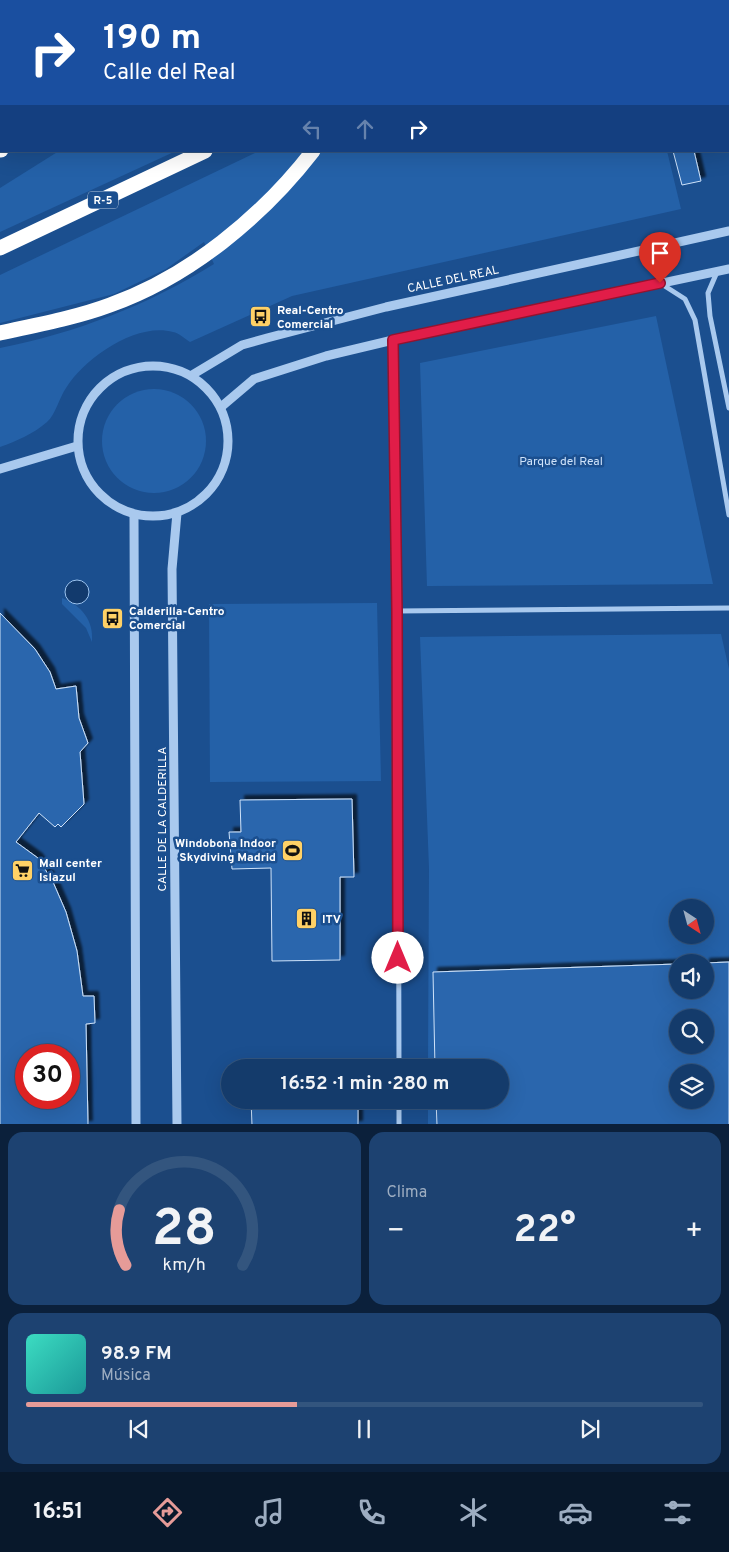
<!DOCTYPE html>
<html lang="es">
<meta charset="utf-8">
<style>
body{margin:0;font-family:Overpass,sans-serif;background:#1d4271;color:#f1f3f6;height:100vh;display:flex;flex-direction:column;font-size:19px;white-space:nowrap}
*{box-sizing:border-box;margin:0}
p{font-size:16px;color:#9dadc1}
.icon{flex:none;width:28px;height:28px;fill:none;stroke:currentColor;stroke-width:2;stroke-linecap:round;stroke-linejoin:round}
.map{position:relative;height:1124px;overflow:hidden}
.panel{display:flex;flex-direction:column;gap:8px;padding:8px;background:#0b203b;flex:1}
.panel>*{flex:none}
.banner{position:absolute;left:0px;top:0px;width:730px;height:152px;box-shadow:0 5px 20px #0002,0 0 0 1px #33557e;background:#1a4fa0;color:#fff;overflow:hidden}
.needle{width:32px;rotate:144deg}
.fabs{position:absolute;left:669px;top:899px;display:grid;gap:10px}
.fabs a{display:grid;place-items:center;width:45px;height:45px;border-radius:50%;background:#143b6b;box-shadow:0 5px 20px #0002,0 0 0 1px #33557e;font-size:25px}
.speed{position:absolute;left:15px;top:1044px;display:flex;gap:10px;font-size:25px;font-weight:700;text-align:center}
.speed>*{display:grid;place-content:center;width:65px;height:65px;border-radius:50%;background:#143b6b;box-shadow:0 5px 20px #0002,0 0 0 1px #33557e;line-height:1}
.speed .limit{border:8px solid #d22;background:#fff;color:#111}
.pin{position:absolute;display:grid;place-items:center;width:42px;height:42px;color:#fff;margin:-51px -21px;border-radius:50% 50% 50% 0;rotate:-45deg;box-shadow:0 0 5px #0007}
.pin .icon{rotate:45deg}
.me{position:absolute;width:55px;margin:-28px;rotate:0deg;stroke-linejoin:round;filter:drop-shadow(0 0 4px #0008)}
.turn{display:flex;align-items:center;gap:18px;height:105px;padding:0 20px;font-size:22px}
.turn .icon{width:65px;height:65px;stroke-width:2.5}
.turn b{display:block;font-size:35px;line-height:42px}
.lanes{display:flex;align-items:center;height:48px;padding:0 20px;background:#0003;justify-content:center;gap:25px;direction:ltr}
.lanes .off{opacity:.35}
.big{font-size:38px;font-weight:700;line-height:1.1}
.panel .card{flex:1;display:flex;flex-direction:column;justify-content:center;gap:8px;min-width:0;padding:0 18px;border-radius:15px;background:#1d4271}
.panel .dial{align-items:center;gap:0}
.dial svg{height:130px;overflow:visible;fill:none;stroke:#33557e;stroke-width:7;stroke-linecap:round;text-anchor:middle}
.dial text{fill:#f1f3f6;stroke:none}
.song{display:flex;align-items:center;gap:15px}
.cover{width:60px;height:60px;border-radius:8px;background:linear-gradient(135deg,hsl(170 70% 55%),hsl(180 70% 35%))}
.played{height:5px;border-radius:2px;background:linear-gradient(90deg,#e69b98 40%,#33557e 40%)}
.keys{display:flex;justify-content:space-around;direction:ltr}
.heat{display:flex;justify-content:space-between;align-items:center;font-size:28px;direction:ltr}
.panel .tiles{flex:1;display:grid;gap:8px;grid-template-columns:1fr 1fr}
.card:last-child{grid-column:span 2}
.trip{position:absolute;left:221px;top:1059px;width:288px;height:50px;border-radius:25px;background:#143b6b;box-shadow:0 5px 20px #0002,0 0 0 1px #33557e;font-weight:700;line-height:50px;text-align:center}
.menu{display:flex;height:80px;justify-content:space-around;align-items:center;background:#08182b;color:#9dadc1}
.menu .icon{width:35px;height:35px}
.menu .on{color:#e69b98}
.menu b{font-size:22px;color:#f1f3f6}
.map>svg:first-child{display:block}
.green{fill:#2461a8;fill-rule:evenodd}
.water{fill:#123a6d;stroke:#9cc4f0}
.building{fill:#2a66ad;stroke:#cfe3fa;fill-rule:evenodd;filter:url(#shadow)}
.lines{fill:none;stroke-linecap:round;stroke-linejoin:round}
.minor{stroke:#a9c9ee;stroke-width:5}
.tertiary{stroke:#a9c9ee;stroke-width:9}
.motorway{stroke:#fff;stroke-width:15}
.route-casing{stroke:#92132f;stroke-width:12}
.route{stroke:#e11d48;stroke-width:9}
.labels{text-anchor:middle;stroke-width:5;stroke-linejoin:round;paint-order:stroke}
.shield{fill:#1b4f8f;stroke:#bbcadd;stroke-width:1}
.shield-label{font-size:11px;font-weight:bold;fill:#fff}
.street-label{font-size:12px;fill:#fff;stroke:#1b4f8f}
.poi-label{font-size:12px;font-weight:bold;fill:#fff;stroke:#1b4f8f;text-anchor:start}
.park-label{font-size:12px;fill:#cfe3fa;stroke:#1b4f8f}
</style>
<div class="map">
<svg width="729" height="1125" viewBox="0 0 729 1125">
<defs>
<filter id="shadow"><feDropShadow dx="4.5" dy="-4.5" stdDeviation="1" flood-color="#0009"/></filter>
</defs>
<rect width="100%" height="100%" fill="#1b4f8f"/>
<g class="green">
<path d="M297 0H473L295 1Z"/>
<path d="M553 0H729V13V1H551Z"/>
<path d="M59 151H176L0 232V188Z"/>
<path d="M259 151H667L681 209 292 296 190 342C185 339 179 333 173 332 136 322 85 358 66 388 59 398 56 414 47 422 33 434 17 441 0 447V348C76 333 148 305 214 264L204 242 166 269 114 294 0 323V275Z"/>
<path d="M656 316 713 584 427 586 420 363Z"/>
<circle cx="154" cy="441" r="52"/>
<path d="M62 598C81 605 94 620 92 642L86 628 62 604Z"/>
<path d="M377 603 381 781 210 782 209 604Z"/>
<path d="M721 634 729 669V1124H428V1100H500V1068L428 1067 429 868 420 637ZM678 908H705V935H678ZM678 962H705V990H678ZM678 1018H705V1045H678ZM678 1072H705V1100H678Z"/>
</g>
<circle class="water" cx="77" cy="592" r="12"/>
<g class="building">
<path d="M673 151H694L701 181 682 185Z"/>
<path d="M0 613 35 649 50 672 56 689 76 686 79 718 88 743 80 752 84 804 61 827 58 824 55 827 39 813 16 842 38 858 53 882 66 912 77 951 83 996H94L95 1023 86 1024 88 1125H0ZM26 1055H69V1098H26Z"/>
<path d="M352 799 354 877H340V960L272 961 271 868 232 869 229 832H241L240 800Z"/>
<path d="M729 962V1125H437L436 1100H500V1068H435L433 972 678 964V990H705V963ZM678 1018H705V1045H678ZM678 1072H705V1100H678Z"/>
<path d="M251 1100H358V1125H252Z"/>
</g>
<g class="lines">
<g class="minor">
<path d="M717 272 708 293 710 316 729 408"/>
<path d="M660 283 685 299 695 320 729 515"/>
<path d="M393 340 398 630 399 1068"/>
<path d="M397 611 729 608"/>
<path d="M399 1100V1125"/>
</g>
<g class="tertiary">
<circle cx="153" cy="441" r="75"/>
<path d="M192 375 242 345 267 338 386 307 729 231"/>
<path d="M221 407 254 379 326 356 393 340 729 269"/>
<path d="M0 469 77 446"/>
<path d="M134 515 136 1125"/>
<path d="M177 1125 172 569 177 513"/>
</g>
<g class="motorway">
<path d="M126 1 128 0"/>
<path d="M228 1 230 0"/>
<path d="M415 1 416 0"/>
<path d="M502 1 504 0"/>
<path d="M0 82H1"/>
<path d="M0 150H1"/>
<path d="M0 248 205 151"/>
<path d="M0 333C36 325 75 318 110 305 189 277 262 217 313 151"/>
</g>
</g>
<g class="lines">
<defs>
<path id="route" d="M398 958 397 611 393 340 660 283"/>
</defs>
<use href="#route" class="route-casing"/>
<use href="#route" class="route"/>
</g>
<defs>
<symbol id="bus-square" viewBox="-11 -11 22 22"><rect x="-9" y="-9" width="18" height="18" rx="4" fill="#ffd166" stroke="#1b4f8f"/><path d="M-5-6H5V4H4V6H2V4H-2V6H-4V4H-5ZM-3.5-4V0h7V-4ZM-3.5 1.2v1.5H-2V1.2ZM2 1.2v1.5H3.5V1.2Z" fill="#111"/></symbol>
<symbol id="stadium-square" viewBox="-11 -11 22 22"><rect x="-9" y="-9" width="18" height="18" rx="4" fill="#ffd166" stroke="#1b4f8f"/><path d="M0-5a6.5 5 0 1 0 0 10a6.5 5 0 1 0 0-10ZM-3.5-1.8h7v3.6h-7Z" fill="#111"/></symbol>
<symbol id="supermarket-square" viewBox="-11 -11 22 22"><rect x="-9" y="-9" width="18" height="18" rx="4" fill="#ffd166" stroke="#1b4f8f"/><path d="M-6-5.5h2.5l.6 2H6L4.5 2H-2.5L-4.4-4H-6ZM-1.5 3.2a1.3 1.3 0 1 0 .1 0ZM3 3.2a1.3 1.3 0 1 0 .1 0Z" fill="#111"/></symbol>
<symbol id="building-square" viewBox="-11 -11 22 22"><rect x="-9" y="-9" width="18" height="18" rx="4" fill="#ffd166" stroke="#1b4f8f"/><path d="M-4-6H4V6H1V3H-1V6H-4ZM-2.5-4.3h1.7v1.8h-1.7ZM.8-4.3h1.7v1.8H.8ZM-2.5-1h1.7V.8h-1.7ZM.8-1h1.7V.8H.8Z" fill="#111"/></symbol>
</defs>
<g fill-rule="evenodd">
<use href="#bus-square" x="248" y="304" width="25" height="25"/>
<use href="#bus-square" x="100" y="606" width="25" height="25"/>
<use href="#stadium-square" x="280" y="838" width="25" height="25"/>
<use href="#supermarket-square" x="10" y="858" width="25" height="25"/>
<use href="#building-square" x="294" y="906" width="25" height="25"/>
</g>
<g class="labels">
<rect class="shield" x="88" y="191.5" width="30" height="17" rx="4"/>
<g class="shield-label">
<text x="103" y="204">R-5</text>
</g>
<g class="street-label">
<text transform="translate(453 279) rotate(-12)" y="4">CALLE DEL REAL</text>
<text transform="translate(162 819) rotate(-90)" y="4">CALLE DE LA CALDERILLA</text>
</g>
<g class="poi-label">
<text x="277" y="314">Real-Centro<tspan x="277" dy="14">Comercial</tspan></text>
<text x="129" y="615">Calderilla-Centro<tspan x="129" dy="14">Comercial</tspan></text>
<text x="276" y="847" text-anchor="end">Windobona Indoor<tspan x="276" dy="14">Skydiving Madrid</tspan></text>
<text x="39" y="867">Mall center<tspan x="39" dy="14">Islazul</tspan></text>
<text x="322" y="923">ITV</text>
</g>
<g class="park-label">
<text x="561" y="465">Parque del Real</text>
</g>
</g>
</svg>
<div class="fabs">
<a><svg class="needle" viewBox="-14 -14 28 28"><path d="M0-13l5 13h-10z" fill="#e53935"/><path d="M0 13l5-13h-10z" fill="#9dadc1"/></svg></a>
<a><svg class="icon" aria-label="sound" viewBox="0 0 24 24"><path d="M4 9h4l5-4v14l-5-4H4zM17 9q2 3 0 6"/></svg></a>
<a><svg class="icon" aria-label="search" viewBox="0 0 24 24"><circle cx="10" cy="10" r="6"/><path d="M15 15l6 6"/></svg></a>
<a><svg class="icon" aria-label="layers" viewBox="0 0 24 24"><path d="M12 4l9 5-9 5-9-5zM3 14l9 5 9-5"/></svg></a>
</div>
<div class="speed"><div class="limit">30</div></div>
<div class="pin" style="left:660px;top:283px;background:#d93025"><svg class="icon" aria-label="arrive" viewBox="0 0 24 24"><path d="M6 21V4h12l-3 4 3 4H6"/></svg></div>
<svg class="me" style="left:398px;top:958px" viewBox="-20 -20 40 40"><circle r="19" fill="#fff"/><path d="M0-13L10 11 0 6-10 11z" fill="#e11d48"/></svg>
<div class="trip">16:52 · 1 min · 280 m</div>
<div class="banner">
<div class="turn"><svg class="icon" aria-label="right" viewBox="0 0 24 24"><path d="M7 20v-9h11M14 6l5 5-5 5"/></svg><div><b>190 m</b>Calle del Real</div></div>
<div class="lanes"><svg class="icon off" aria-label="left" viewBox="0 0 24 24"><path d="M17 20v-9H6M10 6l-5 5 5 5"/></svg><svg class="icon off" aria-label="ahead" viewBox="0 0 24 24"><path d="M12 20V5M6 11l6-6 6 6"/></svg><svg class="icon" aria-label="right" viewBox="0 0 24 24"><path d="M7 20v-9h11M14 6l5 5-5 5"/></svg></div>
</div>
</div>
<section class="panel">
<div class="tiles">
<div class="card dial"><svg viewBox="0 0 100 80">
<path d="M14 69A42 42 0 1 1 86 69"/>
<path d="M14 69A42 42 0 0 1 10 35" stroke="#e69b98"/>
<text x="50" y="56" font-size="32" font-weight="700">28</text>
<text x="50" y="72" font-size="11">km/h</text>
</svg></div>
<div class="card"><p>Clima</p>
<div class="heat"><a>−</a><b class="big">22°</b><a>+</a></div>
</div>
<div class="card">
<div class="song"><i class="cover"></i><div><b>98.9 FM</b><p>Música</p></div></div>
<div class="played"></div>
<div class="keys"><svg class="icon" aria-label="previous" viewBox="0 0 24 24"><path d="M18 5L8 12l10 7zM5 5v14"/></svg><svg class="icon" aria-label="pause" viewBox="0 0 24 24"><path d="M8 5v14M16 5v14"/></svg><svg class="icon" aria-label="next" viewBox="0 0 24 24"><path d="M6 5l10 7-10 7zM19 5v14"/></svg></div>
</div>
</div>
</section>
<nav class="menu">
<b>16:51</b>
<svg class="icon on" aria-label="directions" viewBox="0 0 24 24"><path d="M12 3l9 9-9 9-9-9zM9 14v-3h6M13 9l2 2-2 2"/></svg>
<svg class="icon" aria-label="music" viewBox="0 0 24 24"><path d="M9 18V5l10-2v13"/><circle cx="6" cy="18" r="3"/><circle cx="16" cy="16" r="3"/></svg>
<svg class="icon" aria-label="phone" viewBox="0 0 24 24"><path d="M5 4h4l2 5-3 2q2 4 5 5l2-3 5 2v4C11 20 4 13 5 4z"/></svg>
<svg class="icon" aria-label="climate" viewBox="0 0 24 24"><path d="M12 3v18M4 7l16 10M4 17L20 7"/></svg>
<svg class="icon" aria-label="car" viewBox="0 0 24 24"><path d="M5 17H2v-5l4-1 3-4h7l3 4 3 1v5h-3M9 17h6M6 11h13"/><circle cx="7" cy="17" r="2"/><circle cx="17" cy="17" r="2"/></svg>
<svg class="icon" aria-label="filters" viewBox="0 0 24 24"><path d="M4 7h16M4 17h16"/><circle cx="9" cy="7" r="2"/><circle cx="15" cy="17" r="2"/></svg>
</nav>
